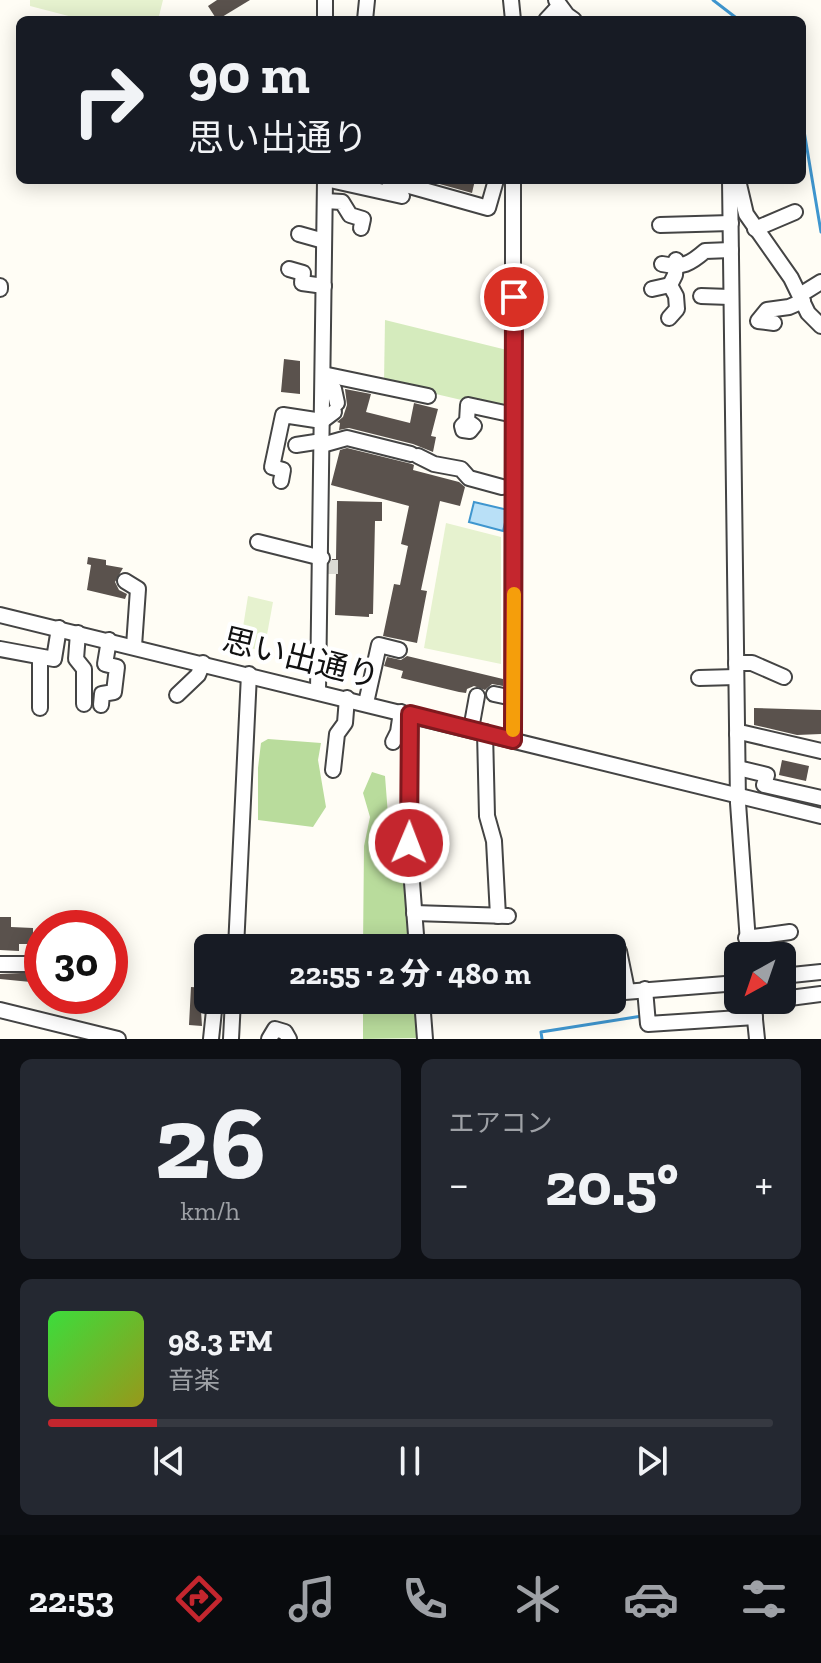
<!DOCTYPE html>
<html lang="ja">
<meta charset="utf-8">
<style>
body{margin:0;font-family:"Zilla Slab","Noto Sans JP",serif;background:#242831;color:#f1f3f6;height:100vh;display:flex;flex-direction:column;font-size:30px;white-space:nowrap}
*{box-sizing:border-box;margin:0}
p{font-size:26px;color:#9ea1a6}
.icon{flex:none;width:44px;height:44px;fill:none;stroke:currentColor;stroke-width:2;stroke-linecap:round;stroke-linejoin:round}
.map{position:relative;height:1039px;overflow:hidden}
.details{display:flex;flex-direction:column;gap:20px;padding:20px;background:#0d0f14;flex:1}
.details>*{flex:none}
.banner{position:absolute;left:16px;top:16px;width:790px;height:168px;border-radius:12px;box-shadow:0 4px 20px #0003;background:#171b24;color:#f1f3f6;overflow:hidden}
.needle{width:52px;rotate:220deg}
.tools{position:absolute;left:724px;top:942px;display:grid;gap:16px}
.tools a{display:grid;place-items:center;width:72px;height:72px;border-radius:12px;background:#171b24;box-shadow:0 4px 20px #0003;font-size:40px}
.speed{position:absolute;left:24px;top:910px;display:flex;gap:16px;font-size:40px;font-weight:700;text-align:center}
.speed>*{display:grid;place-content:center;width:104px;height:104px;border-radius:50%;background:#171b24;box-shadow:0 4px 20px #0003;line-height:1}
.speed .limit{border:12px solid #d22;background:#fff;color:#111}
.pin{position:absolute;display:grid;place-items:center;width:68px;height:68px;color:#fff;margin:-34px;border:4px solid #fff;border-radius:50%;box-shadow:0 2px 8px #0007}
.me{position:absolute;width:88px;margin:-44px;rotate:1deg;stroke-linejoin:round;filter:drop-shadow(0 0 6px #0008)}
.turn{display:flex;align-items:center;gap:28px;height:168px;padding:0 40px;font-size:36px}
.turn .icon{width:104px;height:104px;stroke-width:2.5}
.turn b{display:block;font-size:56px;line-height:68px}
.big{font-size:60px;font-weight:800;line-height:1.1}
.details .card{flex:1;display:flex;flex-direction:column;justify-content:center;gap:12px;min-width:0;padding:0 28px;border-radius:12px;background:#242831}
.details .dial{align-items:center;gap:0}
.dial b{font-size:104px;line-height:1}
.song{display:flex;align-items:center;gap:24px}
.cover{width:96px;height:96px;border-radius:12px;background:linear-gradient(135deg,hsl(120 70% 55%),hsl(60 70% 35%))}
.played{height:8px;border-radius:4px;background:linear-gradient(90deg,#c4262e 15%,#363941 15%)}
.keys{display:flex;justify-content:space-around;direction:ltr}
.heat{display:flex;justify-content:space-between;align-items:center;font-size:44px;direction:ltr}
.details .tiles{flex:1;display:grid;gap:20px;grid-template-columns:1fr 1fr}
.card:last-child{grid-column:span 2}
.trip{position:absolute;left:194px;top:934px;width:432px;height:80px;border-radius:12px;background:#171b24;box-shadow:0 4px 20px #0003;font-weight:800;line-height:80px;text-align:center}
.tab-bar{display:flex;height:128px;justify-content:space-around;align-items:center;background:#090b0e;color:#9ea1a6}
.tab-bar .icon{width:56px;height:56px}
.tab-bar .on{color:#c4262e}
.tab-bar b{font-size:36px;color:#f1f3f6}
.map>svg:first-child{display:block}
.green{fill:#d5ebbd}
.forest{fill:#b9dc9c}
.pitch{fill:#e6f2cf}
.water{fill:#b9e0f7;stroke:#3f96cf;stroke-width:2}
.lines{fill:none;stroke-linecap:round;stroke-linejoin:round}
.stream{stroke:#3f96cf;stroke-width:3}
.building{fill:#5a524d}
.minor-tunnel{stroke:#dbdad3;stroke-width:14;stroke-dasharray:14 7;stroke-linecap:butt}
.minor-casing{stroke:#444;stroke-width:18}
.minor{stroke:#fff;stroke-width:14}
.route-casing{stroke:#7f191e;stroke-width:20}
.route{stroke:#c4262e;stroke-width:14}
.slow{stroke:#f59e0b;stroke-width:14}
.labels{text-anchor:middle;stroke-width:8;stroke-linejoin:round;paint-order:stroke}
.street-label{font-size:32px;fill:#111;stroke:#fff}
</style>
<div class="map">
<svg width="821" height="1039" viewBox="0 0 821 1039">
<rect width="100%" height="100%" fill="#fffdf5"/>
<path class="green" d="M385 320 511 351 509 411 384 382Z"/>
<g class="forest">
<path d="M268 739 321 743 318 760 326 807 313 827 258 820V768L261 743Z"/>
<path d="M372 772 385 776 388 815 398 827 410 948H363L364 846 370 817 363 793Z"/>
<path d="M363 1000H415L419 1038 363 1039Z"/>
</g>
<g class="pitch">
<path d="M30 0H163L158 20H84L30 6Z"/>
<path d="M446 523 501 537V664L424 648Z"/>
<path d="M248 596 273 602 264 651 240 646Z"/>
</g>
<path class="water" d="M474 502 508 510 503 531 469 522Z"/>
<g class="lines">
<g class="stream">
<path d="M713 0 739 20"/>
<path d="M802 119 821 232"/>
<path d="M542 1039 541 1032 642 1016"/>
</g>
</g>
<g class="building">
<path d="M217 0H250L217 20 208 6Z"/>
<path d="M425 180H475L472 193Z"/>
<path d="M284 359 300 361V394L281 392Z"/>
<path d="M345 389 371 394 366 412 410 423 414 403 438 409 431 436 436 437 433 452 413 444 349 428 339 430 340 423 337 422 343 417 347 405Z"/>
<path d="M347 448 412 464 414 465 413 470 459 482 465 487 460 506 440 501 421 590 427 591 417 643 383 636 394 584 400 585 408 546 401 544 409 506 331 485 340 450Z"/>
<path d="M337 501 382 502V521H375L373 614H369V617L335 615 336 572H330L332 559H336Z"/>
<path d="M88 557 106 560V565L123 568 115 582 119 590 127 594 125 599 87 590 91 565 87 564Z"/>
<path d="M407 656 503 679V686L492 684 485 690 474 686 467 689 466 693 459 692 401 678 403 671 384 666 387 657 401 660Z"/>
<path d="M754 708 821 710V734L797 735 754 725Z"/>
<path d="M782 760 809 766 806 781 779 775Z"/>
<path d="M0 917H11V927L33 928V944H19V951L0 950Z"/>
<path d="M42 972 41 983 0 979V974Z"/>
<path d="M191 987 208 988 207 995H200L202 1026 189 1025Z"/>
</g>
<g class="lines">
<path class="minor-tunnel" d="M331 574V558"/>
<defs>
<g id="minor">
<path d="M511 0 513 20"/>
<path d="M556 0 567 15 574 20"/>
<path d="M325 20V0"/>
<path d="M365 20 367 0"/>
<path d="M546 20 559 6"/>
<path d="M330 180 402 196"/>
<path d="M388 180 488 208 496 180"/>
<path d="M730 180 738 803 749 956"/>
<path d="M738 180 746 214 791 278 808 313 821 326"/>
<path d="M325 201 342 202 350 215 363 219 361 228"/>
<path d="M660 225 731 223"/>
<path d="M755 229 795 212"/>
<path d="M299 234 324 241"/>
<path d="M662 264C683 268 690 264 705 251L731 250"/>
<path d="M289 269 303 273 302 283 324 286"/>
<path d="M0 286V289"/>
<path d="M652 289 670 285"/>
<path d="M800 295 821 282"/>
<path d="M701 296 730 297"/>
<path d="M669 318 677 309 676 296 670 285 675 275 676 260"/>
<path d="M774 323 758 321 767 310 789 307 803 301"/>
<path d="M323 374 428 396"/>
<path d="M323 381 334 389 337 403"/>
<path d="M467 421 474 426 470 431 463 430 462 426 467 421 468 405 514 415"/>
<path d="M296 445 322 441"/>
<path d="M322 445 347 438 411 454"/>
<path d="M418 456 434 464 461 469 469 478 502 487"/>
<path d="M281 481 283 470 272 467 283 415 322 421 334 412"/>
<path d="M258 542 322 558"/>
<path d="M125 581 138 589 134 646"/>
<path d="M0 615 821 816"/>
<path d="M78 633 76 659 84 669V704"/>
<path d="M0 649 54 659 59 628"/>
<path d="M40 658V708"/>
<path d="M736 663H752L784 677"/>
<path d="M699 678 736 677"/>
<path d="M318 691 325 180"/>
<path d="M494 694 513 698"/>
<path d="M177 695 198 675 203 663"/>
<path d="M366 703 379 645 399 650"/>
<path d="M101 705 102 694 114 692 117 667 105 664 109 640"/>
<path d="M410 714 409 843 417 948"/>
<path d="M471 729 477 696"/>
<path d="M485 732 487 816 494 841 498 916"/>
<path d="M737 734 744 733 821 751"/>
<path d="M513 740V180"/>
<path d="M393 742 398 732 401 712"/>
<path d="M738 768 767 775 764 785 821 798"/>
<path d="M333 770 337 734 345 723 347 698"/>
<path d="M414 913 508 916"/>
<path d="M746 938 790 932"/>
<path d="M236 948 249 674"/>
<path d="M612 952 619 951 627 990"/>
<path d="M0 964H32"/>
<path d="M782 976 821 972"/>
<path d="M645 989 648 1024 755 1017"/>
<path d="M612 993 738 983"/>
<path d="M782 999 821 994"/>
<path d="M422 1000 425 1039"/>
<path d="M553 1000 554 1004 576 1000"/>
<path d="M753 1000 757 1039"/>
<path d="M753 1002 771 1000"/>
<path d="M0 1010 118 1039"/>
<path d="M211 1039 215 1001"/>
<path d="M231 1039 233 1000"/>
<path d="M269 1039 275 1029 285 1032 289 1039"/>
</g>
</defs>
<use href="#minor" class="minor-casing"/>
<use href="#minor" class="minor"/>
</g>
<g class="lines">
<defs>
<path id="route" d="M409 843 410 714 513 740 514 297"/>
</defs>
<use href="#route" class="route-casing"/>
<use href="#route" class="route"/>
<path class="slow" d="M513 730 514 594"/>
</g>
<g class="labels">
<g class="street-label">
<text transform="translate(301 658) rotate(14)" y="11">思い出通り</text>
</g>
</g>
</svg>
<div class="tools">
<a><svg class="needle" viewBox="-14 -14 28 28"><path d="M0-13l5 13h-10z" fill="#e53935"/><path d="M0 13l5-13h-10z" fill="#9ea1a6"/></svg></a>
</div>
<div class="speed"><div class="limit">30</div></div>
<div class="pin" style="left:514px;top:297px;background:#d93025"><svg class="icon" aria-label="arrive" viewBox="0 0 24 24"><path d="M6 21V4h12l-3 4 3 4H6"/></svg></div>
<svg class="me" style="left:409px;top:843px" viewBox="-20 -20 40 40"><circle r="17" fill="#c4262e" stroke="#fff" stroke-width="3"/><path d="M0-11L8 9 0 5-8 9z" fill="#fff"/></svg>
<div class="trip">22:55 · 2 分 · 480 m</div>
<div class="banner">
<div class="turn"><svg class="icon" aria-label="right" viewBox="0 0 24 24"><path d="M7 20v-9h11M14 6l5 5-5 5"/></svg><div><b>90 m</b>思い出通り</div></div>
</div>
</div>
<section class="details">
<div class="tiles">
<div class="card dial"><b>26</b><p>km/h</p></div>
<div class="card"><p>エアコン</p>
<div class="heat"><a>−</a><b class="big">20.5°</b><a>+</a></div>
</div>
<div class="card">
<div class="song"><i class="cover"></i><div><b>98.3 FM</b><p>音楽</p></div></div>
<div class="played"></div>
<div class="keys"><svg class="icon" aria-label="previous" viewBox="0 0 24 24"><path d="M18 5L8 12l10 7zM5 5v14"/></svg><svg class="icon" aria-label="pause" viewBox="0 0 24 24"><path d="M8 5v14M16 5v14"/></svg><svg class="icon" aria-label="next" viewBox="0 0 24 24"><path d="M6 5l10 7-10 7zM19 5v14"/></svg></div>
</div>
</div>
</section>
<nav class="tab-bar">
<b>22:53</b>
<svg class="icon on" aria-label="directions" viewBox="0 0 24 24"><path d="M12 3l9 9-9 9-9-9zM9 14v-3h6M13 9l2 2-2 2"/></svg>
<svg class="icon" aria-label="music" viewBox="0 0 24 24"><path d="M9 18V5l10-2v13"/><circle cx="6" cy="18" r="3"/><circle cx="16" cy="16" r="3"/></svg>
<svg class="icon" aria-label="phone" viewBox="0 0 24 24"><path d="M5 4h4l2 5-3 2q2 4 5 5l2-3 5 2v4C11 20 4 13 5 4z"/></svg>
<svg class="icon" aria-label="climate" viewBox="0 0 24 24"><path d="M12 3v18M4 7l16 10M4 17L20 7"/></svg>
<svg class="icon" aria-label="car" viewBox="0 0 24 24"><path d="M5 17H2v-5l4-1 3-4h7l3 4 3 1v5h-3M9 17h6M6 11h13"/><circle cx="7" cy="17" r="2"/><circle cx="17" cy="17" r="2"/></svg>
<svg class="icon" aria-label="filters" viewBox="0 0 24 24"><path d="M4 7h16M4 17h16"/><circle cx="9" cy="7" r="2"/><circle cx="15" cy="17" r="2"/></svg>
</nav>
